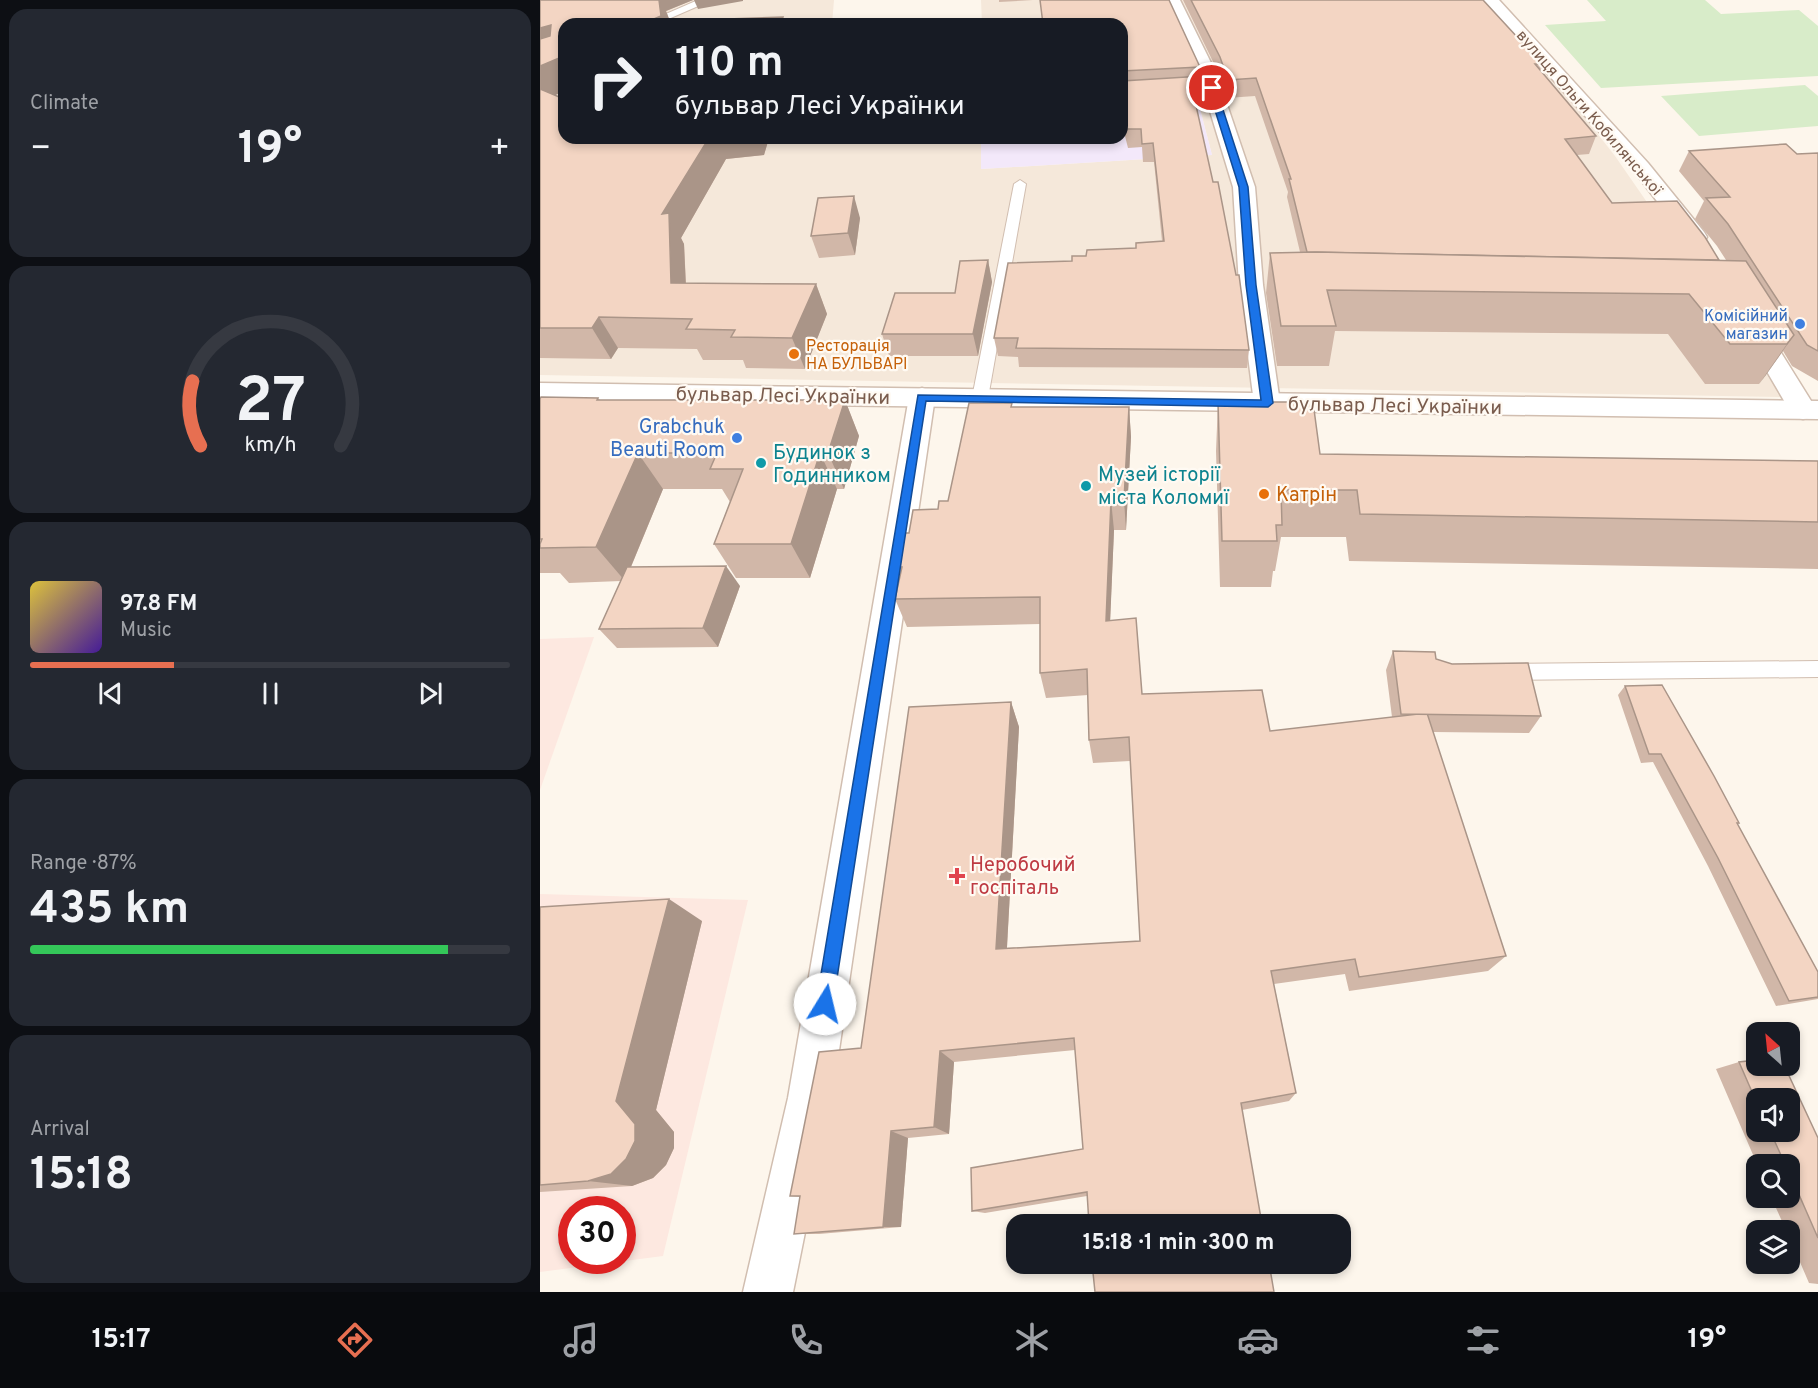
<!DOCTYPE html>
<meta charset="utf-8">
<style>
body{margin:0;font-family:Overpass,sans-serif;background:#242831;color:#f1f3f6;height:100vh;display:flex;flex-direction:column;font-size:22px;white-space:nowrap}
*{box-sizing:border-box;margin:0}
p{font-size:20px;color:#9ea1a6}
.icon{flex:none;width:33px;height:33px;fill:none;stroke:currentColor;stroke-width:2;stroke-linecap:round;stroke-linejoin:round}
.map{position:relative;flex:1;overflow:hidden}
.details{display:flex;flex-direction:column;gap:9px;padding:9px;background:#0d0f14;width:540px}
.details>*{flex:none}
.hud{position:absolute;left:18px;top:18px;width:570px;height:126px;border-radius:18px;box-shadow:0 3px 9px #0003;background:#171b24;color:#f1f3f6;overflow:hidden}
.needle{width:39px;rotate:333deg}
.controls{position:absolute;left:1206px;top:1022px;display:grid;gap:12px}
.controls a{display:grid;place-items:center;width:54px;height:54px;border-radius:12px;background:#171b24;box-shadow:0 3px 9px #0003;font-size:30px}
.speed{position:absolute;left:18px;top:1196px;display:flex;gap:12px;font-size:30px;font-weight:700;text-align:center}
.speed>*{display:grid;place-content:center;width:78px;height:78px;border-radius:50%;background:#171b24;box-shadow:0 3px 9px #0003;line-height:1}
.speed .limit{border:9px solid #d22;background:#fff;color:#111}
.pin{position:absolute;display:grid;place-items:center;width:51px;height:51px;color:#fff;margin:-26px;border:3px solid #fff;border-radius:50%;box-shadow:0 2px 6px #0007}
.me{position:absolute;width:66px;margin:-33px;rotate:9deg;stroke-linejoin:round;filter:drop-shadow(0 0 4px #0008)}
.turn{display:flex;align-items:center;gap:21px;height:126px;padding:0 18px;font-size:27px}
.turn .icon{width:78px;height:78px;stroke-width:2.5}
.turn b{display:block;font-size:42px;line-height:51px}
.big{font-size:45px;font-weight:700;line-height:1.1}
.details .card{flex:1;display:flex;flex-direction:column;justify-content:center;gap:9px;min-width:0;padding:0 21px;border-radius:18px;background:#242831}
.details .dial{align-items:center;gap:0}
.dial svg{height:156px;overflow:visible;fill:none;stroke:#363941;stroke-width:7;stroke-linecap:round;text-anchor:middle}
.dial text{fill:#f1f3f6;stroke:none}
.song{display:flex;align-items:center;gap:18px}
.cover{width:72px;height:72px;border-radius:9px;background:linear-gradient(135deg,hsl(50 70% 55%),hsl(260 70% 35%))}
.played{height:6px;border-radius:3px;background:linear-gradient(90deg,#e76f51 30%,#363941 30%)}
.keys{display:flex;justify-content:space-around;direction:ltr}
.heat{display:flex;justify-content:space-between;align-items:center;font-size:33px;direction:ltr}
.charge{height:9px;border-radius:4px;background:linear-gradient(90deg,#34c759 87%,#363941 0)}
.trip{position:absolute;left:466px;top:1214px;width:345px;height:60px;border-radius:18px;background:#171b24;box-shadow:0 3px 9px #0003;font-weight:700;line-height:60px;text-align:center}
.tab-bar{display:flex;height:96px;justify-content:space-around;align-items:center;background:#090b0e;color:#9ea1a6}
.tab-bar .icon{width:42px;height:42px}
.tab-bar .active{color:#e76f51}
.tab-bar b{font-size:27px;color:#f1f3f6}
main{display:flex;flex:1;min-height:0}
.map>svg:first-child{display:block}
.residential{fill:#f5e8da}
.commercial{fill:#fde8e0;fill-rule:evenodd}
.education{fill:#f3e8fa}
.green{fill:#d8ecc9}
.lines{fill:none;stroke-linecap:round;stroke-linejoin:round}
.service-casing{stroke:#d1beb0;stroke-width:2}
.minor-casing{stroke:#d1beb0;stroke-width:3}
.tertiary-casing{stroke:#d1beb0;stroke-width:3}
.service{fill:#fff;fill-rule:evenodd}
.minor{fill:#fff;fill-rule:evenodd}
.tertiary{fill:#fff;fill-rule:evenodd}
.wall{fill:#d1b7a8;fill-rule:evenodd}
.shaded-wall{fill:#aa9588}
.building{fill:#f3d5c3;stroke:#aa9588;stroke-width:1.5}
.route{fill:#1a73e8;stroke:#114b97;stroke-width:1.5}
.shop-dot{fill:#3f7fe0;stroke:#fffaf3;stroke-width:2}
.food-dot{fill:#e8710a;stroke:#fffaf3;stroke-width:2}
.culture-dot{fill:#0f9aa8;stroke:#fffaf3;stroke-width:2}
.health-dot{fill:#e0444e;stroke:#fffaf3;stroke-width:2}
.labels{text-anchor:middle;stroke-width:4.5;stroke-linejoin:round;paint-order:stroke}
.far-street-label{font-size:16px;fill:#7a5c4d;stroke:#fffaf3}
.far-shop-label{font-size:16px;fill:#366cbe;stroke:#fffaf3;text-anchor:end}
.far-food-label{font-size:16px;fill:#c56008;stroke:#fffaf3;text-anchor:start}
.street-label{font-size:20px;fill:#7a5c4d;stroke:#fffaf3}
.shop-label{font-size:20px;fill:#366cbe;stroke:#fffaf3;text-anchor:end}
.culture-label{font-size:20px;fill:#0d838f;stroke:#fffaf3;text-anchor:start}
.food-label{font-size:20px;fill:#c56008;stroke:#fffaf3;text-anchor:start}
.health-label{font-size:20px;fill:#be3a42;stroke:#fffaf3;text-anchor:start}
</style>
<main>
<section class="details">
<div class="card"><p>Climate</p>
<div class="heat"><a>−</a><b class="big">19°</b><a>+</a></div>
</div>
<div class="card dial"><svg viewBox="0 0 100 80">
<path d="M14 69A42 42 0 1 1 86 69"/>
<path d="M14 69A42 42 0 0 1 10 36" stroke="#e76f51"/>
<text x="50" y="56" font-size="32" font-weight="700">27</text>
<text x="50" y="72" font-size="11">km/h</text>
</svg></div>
<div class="card">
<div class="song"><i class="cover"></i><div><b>97.8 FM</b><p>Music</p></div></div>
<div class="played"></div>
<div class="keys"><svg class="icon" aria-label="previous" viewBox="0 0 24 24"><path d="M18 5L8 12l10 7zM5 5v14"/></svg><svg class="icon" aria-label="pause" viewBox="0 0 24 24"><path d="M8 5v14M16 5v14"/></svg><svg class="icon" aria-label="next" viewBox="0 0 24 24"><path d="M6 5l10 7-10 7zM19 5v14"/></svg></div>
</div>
<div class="card"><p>Range · 87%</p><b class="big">435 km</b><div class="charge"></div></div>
<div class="card"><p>Arrival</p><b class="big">15:18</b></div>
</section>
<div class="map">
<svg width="1278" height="1292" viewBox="0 0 1278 1292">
<rect width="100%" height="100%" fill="#fdf6ec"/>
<path class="residential" d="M9 0H294L292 24H24V138H441V169L672 155 645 51 582 24H442L441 0H952L1075 156 1242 397 0 375V3Z"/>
<g class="commercial">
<path d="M54 637 0 790V639Z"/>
<path d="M0 894 208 900 123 1256 0 1272ZM32 1209H82V1260H32Z"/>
</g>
<path class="education" d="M645 51 672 155 441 169V138H582V55Z"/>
<g class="green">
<path d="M1047 0H1165L1181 14 1259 10 1278 26V76L1061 88 1005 25 1066 21Z"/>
<path d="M1265 85 1278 96V126L1159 136 1121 96Z"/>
</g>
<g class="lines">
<defs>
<g id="service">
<path d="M158 0H172L117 24H103Z"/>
<path d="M480 180 486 184 448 398 446 402H434L432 398 474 184Z"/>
<path d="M1278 661V677L965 680 958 678 955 672 958 666 965 664Z"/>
</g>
<g id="minor">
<path d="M624 0H640L677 75 715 187 723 285 740 403 736 409 727 412 718 409 714 403 699 285 693 187 659 75Z"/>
<path d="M942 0H959L1108 163 1164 232 1167 237 1164 242 1156 244 1148 242 1094 171Z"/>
<path d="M1211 316 1220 319 1273 404 1277 410 1273 416 1263 419 1253 416 1199 324 1202 319Z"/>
<path d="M382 388 391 391 395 397 292 1098 253 1292H203L248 1098 369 397 373 391Z"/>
</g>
<path id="tertiary" d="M0 383 1278 401V419L0 401Z"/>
</defs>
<use href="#service" class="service-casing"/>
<use href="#minor" class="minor-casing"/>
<use href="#tertiary" class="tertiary-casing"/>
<use href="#service" class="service"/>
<use href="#minor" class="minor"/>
<use href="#tertiary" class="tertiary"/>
</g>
<g class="wall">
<path d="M0 0H153L126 11 130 21 245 24H24V91L15 95 24 138H229L224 155 186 159 141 238 144 244 146 283 276 284 287 314 265 369 206 368 203 360H163L157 349 78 348 71 359 0 358Z"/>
<path d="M459 0H493L459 2Z"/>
<path d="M643 0H943L1002 64 1000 70 1056 136 1049 154 1037 155 1072 203 1179 260H1186L1177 246 1155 219 1164 201 1139 171 1149 151 1257 154 1278 153V381L1252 366 1243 351 1219 384H1165L1128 334 795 331 789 366H737L726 293 730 253 760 252 747 197 748 192 715 96 687 98 679 74Z"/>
<path d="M582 24 660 67V77L665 82 664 100 655 101 709 350 707 368 479 367 478 357 458 356 454 338 532 261 546 256 596 248 622 241 614 162H603L602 147 588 148 585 136H582Z"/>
<path d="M493 138H541L494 141Z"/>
<path d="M320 218 315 255 279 258 271 236Z"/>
<path d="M448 260 452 282 438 356H349L342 334 415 293Z"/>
<path d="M58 398 60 400H305L319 436 304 489H297L270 578H196L174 544 190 502 182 489H123L91 567 200 586 178 647 77 648 59 629 81 581 29 583 20 573H0V399Z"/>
<path d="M678 402 780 454 1278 461V569L809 561 806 537H741L735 571H733L731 587H680L676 451Z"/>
<path d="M472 407H589L591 437 586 530H574L570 620 602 694 730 731 852 717 846 670 853 651 896 659 1001 716 989 733 893 732 966 956 948 971 809 991 805 974 734 984 756 1093 749 1101 702 1110 547 1196 445 1213 432 1211 543 1149 535 1050 414 1062 409 1134 368 1138 361 1227 279 1234H254L260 1197 250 1196 321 1048 471 702 479 727 467 948 600 941 590 761 553 763 549 740 548 695 506 698 500 673V624L367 627 355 599 360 576 356 567 369 533 408 501Z"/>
<path d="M1085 686 1199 823 1197 824 1278 972V999L1236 1006 1168 866 1113 762 1101 763 1078 695Z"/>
<path d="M0 907 162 921 116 1110 134 1132V1148L126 1165 113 1178 92 1186 0 1192Z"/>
<path d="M1199 1062 1278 1138V1284L1269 1283 1250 1239V1230H1246L1231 1197H1250V1164H1217L1176 1069ZM1216 1098 1250 1131H1216Z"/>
</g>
<g class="shaded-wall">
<path d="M105 0H153L126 11 131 24H102Z"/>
<path d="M154 0H203V1L158 9Z"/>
<path d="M243 17 245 24H240Z"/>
<path d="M11 25 24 51 0 62V28Z"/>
<path d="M24 56V91L0 102V66Z"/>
<path d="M169 138H229L224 155 186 159 141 238 144 244 147 313 131 283 122 214Z"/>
<path d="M314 196 320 218 315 255 308 233Z"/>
<path d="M448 260 452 282 438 356 433 334Z"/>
<path d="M276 284 287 314 265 369 252 338Z"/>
<path d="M59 317 78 348 71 359 52 328Z"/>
<path d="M1254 335 1226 375 1219 384 1247 344Z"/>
<path d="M305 400 319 436 304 489 288 453Z"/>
<path d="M589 407 591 437 586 530 584 500Z"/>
<path d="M98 453 123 489 85 581 56 547Z"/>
<path d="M280 453 297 489 270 578 251 544Z"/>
<path d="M571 500 574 530 569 648 566 621Z"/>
<path d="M186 566 200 586 178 647 163 628Z"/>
<path d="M471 702 479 727 466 964 456 949Z"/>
<path d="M129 899 162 921 116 1110 134 1132V1148L126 1165 113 1178 92 1186 48 1181 76 1101Z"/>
<path d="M400 1051 414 1062 409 1134 394 1127Z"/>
<path d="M351 1131 368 1138 361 1227H343Z"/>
</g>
<g class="building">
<path d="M0 0H119L121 16 102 24H24V56L0 66V39L10 36 11 25 0 28Z"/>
<path d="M500 0H629L660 67 582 71V24H503Z"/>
<path d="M651 0H943L1002 64H995L1056 136 1025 139 1072 203 1137 201 1165 237 1179 260 767 252 749 179H751L716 78 688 80 680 57Z"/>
<path d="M243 17 240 24H126L127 21Z"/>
<path d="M663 76 665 82 651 83 673 182H678L696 275H699L709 350 476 348 478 338H454L468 263 532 261V256H546L547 250 596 248V243L624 241 613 143 602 144 601 129H587L585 118H582V81Z"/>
<path d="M0 89 24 99V138H169L122 214 129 213 131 283 276 284 252 338 191 337 195 330 146 329 152 319 59 317 52 328H0Z"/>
<path d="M1246 144 1257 154 1278 153V351L1267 345 1188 224 1166 198 1190 197 1149 151Z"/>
<path d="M314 196 308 233 271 236 278 198Z"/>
<path d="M776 252 1206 261 1254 335 1247 344H1190L1149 294 787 290 796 326H741L730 253Z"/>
<path d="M448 260 433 334H342L355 293H415L420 261Z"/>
<path d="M1 397 58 398 57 400H305L288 453H280L251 544H174L203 469H170L177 453H98L56 547 0 548V544L2 539H0V399Z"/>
<path d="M678 402H773L780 454 1278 461V522L820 514 817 490H741L742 525H736L737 541H682Z"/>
<path d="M429 403H472L471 407H589L584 500H571L566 621 596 618 602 694 722 690 730 731 887 713 966 956 819 977 815 959 731 971 756 1093 701 1103 722 1224H549L547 1192 432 1211 431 1168 543 1149 534 1038 400 1051 394 1127 351 1131 343 1227 254 1234 260 1196H250L279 1052 321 1048 369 707 471 702 456 949 600 941 589 737 549 740 547 669 500 673V597L355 599 362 567H356L362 533H369L373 510 398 509 399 501H408Z"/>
<path d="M186 566 163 628 59 629 87 567Z"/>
<path d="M853 651 895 652 896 659 912 664 988 663 1001 716 861 714Z"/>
<path d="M1122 685 1174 776 1199 823H1197L1278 972V997L1249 1001 1178 858 1121 754H1109L1085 686Z"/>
<path d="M129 899 76 1101 95 1124V1141L86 1159 71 1174 48 1181 0 1185V907Z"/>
<path d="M1216 1060V1065H1244L1278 1138V1238L1250 1174V1164H1245L1230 1131H1250V1098H1216V1101L1199 1062Z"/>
<path d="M552 1263H729L734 1292H555Z"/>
</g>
<path class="route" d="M672 86 676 88 708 187 716 285 733 403 728 407 386 401 293 1004 291 1010 285 1013 278 1010 276 1004 378 395 721 400 706 285 699 187 668 88Z"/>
<g class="shop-dot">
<circle cx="1260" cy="324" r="6"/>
<circle cx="197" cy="438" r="6"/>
</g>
<g class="food-dot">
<circle cx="254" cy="354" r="6"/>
<circle cx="724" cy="494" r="6"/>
</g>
<g class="culture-dot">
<circle cx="221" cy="463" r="6"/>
<circle cx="546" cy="486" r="6"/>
</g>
<path class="health-dot" d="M414 867h6v6h6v6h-6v6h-6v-6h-6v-6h6z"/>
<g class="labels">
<g class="far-street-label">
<text transform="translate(1050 112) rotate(49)" y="6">вулиця Ольги Кобилянської</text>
</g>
<g class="far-shop-label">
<text x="1248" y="321">Комісійний<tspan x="1248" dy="18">магазин</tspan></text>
</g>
<g class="far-food-label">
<text x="266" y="351">Ресторація<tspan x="266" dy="18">НА БУЛЬВАРІ</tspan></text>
</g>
<g class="street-label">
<text transform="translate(243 395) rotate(1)" y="7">бульвар Лесі Українки</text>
<text transform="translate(855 405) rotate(1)" y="7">бульвар Лесі Українки</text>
</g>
<g class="shop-label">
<text x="185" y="433">Grabchuk<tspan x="185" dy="23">Beauti Room</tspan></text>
</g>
<g class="culture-label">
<text x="233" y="459">Будинок з<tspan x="233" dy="23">Годинником</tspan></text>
<text x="558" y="481">Музей історії<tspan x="558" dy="23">міста Коломиї</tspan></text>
</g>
<g class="food-label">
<text x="736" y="501">Катрін</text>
</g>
<g class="health-label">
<text x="430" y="871">Неробочий<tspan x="430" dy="23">госпіталь</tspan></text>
</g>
</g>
</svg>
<div class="controls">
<a><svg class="needle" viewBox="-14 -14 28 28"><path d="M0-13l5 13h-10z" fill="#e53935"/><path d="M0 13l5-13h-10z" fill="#9ea1a6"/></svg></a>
<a><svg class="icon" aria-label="sound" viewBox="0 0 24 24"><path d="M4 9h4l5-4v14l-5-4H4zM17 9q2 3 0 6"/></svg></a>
<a><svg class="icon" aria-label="search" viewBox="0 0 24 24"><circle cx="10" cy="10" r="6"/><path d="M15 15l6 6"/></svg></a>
<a><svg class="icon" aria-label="layers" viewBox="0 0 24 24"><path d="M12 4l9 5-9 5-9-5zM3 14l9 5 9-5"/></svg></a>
</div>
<div class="speed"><div class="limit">30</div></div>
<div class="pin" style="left:672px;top:88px;background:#d93025"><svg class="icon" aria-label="arrive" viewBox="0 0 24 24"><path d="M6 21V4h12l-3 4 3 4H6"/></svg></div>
<svg class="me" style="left:285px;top:1004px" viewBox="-20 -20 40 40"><circle r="19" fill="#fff"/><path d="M0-13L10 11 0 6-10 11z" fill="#1a73e8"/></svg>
<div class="trip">15:18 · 1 min · 300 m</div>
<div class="hud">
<div class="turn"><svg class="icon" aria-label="right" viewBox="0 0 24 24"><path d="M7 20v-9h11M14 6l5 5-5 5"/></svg><div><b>110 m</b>бульвар Лесі Українки</div></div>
</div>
</div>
</main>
<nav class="tab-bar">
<b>15:17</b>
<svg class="icon active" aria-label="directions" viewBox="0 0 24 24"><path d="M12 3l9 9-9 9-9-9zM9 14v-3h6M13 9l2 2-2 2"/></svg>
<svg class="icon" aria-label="music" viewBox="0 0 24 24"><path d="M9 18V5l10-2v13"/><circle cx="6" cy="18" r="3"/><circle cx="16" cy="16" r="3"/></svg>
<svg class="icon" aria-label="phone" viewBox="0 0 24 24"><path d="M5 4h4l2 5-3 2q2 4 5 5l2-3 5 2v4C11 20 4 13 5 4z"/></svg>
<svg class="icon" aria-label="climate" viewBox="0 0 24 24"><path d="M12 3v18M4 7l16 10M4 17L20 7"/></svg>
<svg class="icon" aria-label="car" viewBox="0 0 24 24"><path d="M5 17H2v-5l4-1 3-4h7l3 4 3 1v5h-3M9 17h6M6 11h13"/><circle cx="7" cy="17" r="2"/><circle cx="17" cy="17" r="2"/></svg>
<svg class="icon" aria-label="filters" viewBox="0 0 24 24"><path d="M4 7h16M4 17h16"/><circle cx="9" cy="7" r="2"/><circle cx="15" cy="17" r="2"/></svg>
<b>19°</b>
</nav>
